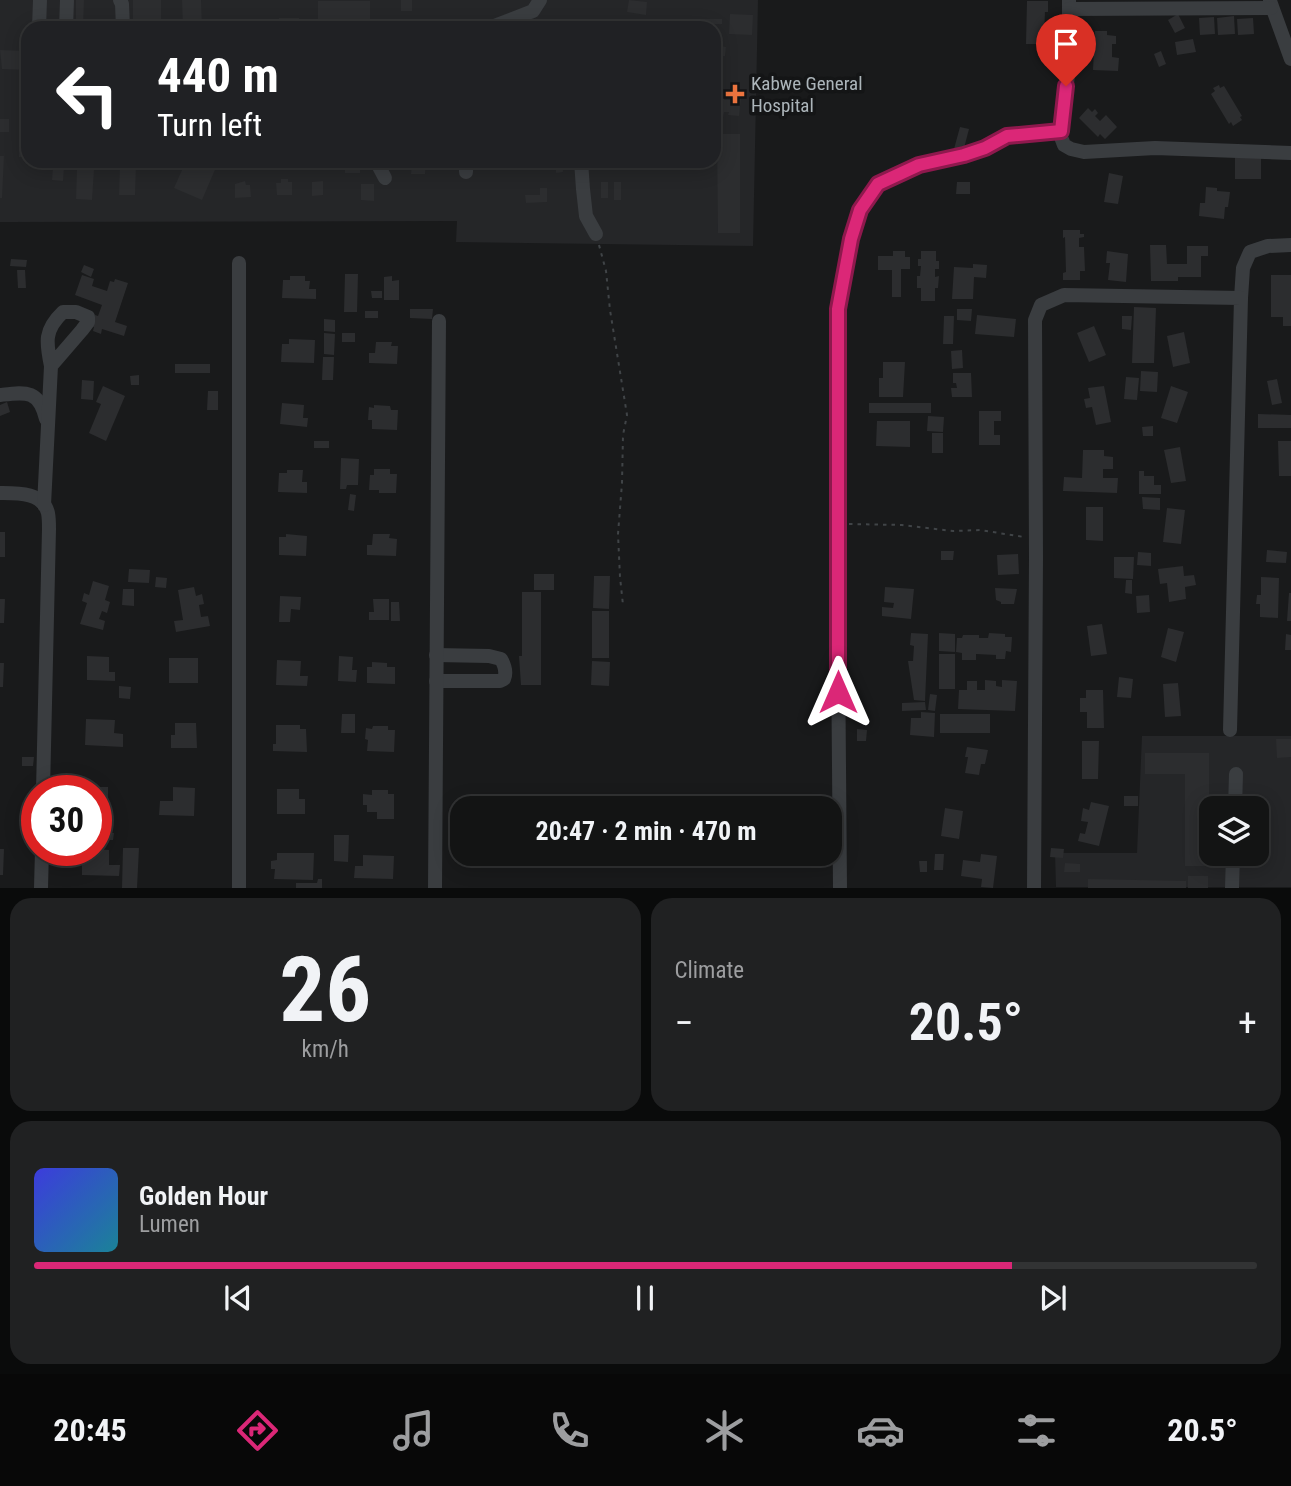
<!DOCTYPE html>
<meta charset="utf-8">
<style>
body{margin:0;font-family:"Roboto Condensed",sans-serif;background:#202122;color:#f1f3f6;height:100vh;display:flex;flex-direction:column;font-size:26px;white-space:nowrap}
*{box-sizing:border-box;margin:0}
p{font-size:23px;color:#9d9ea0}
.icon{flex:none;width:38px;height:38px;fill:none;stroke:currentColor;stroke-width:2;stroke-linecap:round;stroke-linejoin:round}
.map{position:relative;height:888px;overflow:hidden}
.sheet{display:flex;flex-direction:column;gap:10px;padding:10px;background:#0a0b0b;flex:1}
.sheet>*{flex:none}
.hud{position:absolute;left:21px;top:21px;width:700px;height:147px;border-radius:21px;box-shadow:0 4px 18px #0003,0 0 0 2px #323334;background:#202124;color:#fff;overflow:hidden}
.buttons{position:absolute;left:1199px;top:796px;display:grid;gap:14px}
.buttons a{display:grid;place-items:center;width:70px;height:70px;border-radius:14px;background:#131414;box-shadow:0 4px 18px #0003,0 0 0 2px #323334;font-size:35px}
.speed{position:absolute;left:21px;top:775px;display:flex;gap:14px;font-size:35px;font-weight:700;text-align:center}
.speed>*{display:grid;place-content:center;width:91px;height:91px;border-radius:50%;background:#131414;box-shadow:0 4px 18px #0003,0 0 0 2px #323334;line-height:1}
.speed .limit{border:10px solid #d22;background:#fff;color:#111}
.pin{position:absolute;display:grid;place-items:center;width:60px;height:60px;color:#fff;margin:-72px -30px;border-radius:50% 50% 50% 0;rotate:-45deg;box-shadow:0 0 7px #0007}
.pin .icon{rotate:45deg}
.me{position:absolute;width:77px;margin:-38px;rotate:0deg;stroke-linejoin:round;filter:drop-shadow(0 0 5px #0008)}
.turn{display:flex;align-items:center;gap:24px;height:147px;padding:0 21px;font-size:32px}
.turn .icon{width:91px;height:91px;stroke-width:2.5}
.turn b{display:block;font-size:49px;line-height:60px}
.big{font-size:52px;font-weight:700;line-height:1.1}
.sheet .card{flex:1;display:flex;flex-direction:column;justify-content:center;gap:10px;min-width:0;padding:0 24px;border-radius:21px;background:#202122}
.sheet .dial{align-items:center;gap:0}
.dial b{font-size:91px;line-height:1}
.song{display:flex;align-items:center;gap:21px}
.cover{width:84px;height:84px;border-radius:10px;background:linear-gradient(135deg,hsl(240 70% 55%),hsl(190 70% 35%))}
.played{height:7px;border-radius:4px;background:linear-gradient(90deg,#db2777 80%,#323334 80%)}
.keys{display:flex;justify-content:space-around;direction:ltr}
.heat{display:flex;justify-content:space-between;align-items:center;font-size:38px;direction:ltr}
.sheet .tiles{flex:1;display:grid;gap:10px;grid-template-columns:1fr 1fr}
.card:last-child{grid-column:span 2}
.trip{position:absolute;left:450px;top:796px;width:392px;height:70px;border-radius:21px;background:#131414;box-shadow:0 4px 18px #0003,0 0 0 2px #323334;font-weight:700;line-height:70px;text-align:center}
.tabs{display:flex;height:112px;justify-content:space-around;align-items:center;background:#080808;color:#9d9ea0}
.tabs .icon{width:49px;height:49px}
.tabs .on{color:#db2777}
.tabs b{font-size:32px;color:#f1f3f6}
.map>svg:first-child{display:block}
.built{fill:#252628;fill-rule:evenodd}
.building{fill:#2c2d2f}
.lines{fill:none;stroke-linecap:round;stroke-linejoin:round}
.path{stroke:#404447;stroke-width:2;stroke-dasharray:3.5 5;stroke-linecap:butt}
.minor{stroke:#3a3d40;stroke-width:14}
.route-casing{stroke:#8e194d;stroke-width:18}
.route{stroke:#db2777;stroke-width:12}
.poi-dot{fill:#ee753f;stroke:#141516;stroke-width:2.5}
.labels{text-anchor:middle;stroke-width:7;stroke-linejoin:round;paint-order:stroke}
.poi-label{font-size:19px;fill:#acb5ba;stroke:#141516;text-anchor:start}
</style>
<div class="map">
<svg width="1291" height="888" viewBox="0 0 1291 888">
<rect width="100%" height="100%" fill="#191a1b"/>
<g class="built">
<path d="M0 0H758L753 246 456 242 457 221 0 222ZM28 28H714V161H28Z"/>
<path d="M1142 736H1291V887H1056L1055 853H1137ZM1211 808H1256V854H1211Z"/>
</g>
<g class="building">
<path d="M76 0H84L83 28H76Z"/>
<rect x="133" y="0" width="28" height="28"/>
<path d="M182 0H201L202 28H183Z"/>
<rect x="401" y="0" width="11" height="11"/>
<path d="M629 0 647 2 646 15 627 12Z"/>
<rect x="318" y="1" width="52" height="24"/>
<path d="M1027 1H1048V12H1045L1044 33H1048V44H1026Z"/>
<path d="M730 14 753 15 752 35 729 34Z"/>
<path d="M1178 14 1185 28 1175 33 1168 20Z"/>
<path d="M1234 16 1235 34 1218 35 1217 18Z"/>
<path d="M1214 17 1215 34 1200 35 1199 18Z"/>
<rect x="279" y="18" width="20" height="10"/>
<path d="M1253 18 1254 34 1238 35 1237 19Z"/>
<path d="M690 19H722V24L690 25Z"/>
<path d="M1095 31H1107V35L1116 36V44H1112V57L1119 58 1118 71 1093 70Z"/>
<path d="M1193 39 1196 52 1177 55 1175 42Z"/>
<path d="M714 45 726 47 725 56H714Z"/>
<path d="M0 50 28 51V70L2 69Z"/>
<path d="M1161 51 1166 64 1159 67 1154 54Z"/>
<path d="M1219 85 1220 88 1224 86 1242 116 1240 117 1242 120 1233 126 1231 122 1229 124 1211 94 1215 91 1213 88Z"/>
<path d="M714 92 725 93 724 100H730V93L739 94V97H741L739 116 728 115 729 112H724L723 118 714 117Z"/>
<path d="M1088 108 1092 112 1095 109 1098 113 1095 116 1100 121 1106 115 1117 127 1105 139 1100 134 1098 137 1079 118Z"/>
<path d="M19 110 28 111V160H24V157H19Z"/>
<rect x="0" y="119" width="9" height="13"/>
<path d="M960 127 969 129 963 152 954 149Z"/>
<path d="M717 134H740V233H718Z"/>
<path d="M0 156H4L2 198H0Z"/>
<rect x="1235" y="157" width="26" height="22"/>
<rect x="96" y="161" width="16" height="5"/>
<path d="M186 161H207L217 165 202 200 174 188Z"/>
<rect x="345" y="161" width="15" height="12"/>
<path d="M412 161H426L425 174H411Z"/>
<path d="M545 161H562L563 172 556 173V168H545Z"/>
<path d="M120 164 136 165 135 195H119Z"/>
<path d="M53 167H64L63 181 52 180Z"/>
<path d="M77 169 94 170 92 200 76 199Z"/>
<path d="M1109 173 1123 176 1118 204 1104 202Z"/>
<path d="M281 179H288V182H292V195H277L276 183H281Z"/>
<path d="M245 181 246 185H250L251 197 235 198V184Z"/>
<path d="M323 181V195L312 196V182Z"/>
<rect x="601" y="182" width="7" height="16"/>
<rect x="614" y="182" width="7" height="18"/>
<path d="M957 182H970V194H956Z"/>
<path d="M361 184H374V201L361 200Z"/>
<path d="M1206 187 1217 188V191L1230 192 1228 207H1225L1224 219 1199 216 1200 203H1205Z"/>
<path d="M540 188H547V202L526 203 525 195H540Z"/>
<path d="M1063 230H1080V234H1084V237L1079 238V247H1084L1085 271H1080V280H1063V273L1066 272 1065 237 1063 238Z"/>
<path d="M1150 245H1166L1167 264H1187V246H1208V256H1201V277H1178V281H1151Z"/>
<path d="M893 251H905V257H910V269H901V297H892V270H878V256H893Z"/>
<path d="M921 251H936V261H939V269H935V277L939 276 938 288H935V301H921V288H917V276H920L921 266H918V259H921Z"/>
<path d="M1107 251 1128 254 1126 282 1108 280 1110 263H1106Z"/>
<path d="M11 259 27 260 26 267 10 266Z"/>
<path d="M973 264 987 265 986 278 974 277 973 299H952L954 267 973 268Z"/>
<path d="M84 265 94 269 91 277 81 272Z"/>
<path d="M17 270H25L26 288H18Z"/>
<path d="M345 274H358L357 312H344Z"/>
<path d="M82 275 94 279 92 286 107 291 110 281 114 282 115 279 128 283 115 322 127 326 124 336 102 329 101 334 93 331 94 327 92 326 95 315 98 316 102 305 75 295Z"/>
<path d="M1271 275H1291V326H1283V317H1271Z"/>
<path d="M290 276H305V281H310L309 289H316V299L282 298 283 280H290Z"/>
<path d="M392 276V281L399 280V300H384V277Z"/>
<path d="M371 291H382V298H372Z"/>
<path d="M1134 307 1156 308 1154 363H1132Z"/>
<path d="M410 309H433L432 319 410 318Z"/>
<path d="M957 309H972L971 321 957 320Z"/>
<rect x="365" y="311" width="13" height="7"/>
<path d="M977 315 1016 319 1014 337 975 334Z"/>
<path d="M944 316H954L953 344H943Z"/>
<path d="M1122 316H1132L1131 330 1122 329Z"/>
<path d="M324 319 335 320V332L324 331Z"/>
<path d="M1094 326 1106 355 1089 362 1077 333Z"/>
<path d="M1184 332 1190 363 1173 367 1167 336Z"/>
<path d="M324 333 335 334 334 355 324 354Z"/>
<rect x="342" y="333" width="13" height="9"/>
<path d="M289 339 315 340 314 363 281 362 282 344H289Z"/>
<path d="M376 342H392L391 346H398L397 364 369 363V353H375Z"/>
<path d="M962 350 963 368 952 369 951 351Z"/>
<path d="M323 357H334L333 380H322Z"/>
<path d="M883 362H905L903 397H879V378H883Z"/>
<rect x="175" y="364" width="35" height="9"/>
<path d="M1141 371 1158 372 1157 392 1140 391Z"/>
<path d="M953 373H971L972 397H952L951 388H957L956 383H953Z"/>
<path d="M139 375V385H131L130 376Z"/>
<path d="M1126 377 1139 378 1137 400 1124 399Z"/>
<path d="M1277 379 1282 403 1272 405 1267 381Z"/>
<path d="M82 380 94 381 93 400 81 399Z"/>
<path d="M103 386 125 396 106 441 89 433 101 404 96 402Z"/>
<path d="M1104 386 1111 422 1096 425 1092 407 1086 408 1084 399 1090 398 1088 388Z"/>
<path d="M1171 386 1188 392 1177 423 1161 418Z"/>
<path d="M208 391H218V410H207Z"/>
<path d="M7 402 10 412 0 416V405Z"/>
<path d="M282 403 304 405 303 418H308L307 427 280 424Z"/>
<rect x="869" y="403" width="62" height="10"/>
<path d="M374 405 390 406 391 410H398L397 430 372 429V420H368L369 407 374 408Z"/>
<path d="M979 411H1001V421H994V435H1000V445H979Z"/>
<path d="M1258 414 1291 415V428H1258Z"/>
<path d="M928 416 944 417 943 432 927 431Z"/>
<path d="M877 421H910V447L876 446Z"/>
<path d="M1153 426V436H1143L1142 427Z"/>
<rect x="932" y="433" width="11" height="20"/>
<rect x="314" y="441" width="15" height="7"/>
<path d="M1278 441H1291V476H1279Z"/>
<path d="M1180 447 1186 481 1171 483 1164 450Z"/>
<path d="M1083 450H1104V456L1113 457V469H1103V478H1118L1117 493 1063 491 1064 477 1082 478Z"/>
<path d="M341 458 359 459 358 485H347L346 489H340Z"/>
<path d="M374 469H390V474H397L396 493H379V490H369L370 475H374Z"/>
<path d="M287 470H303L302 482H307V493L278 492 279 473H287Z"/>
<path d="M1139 471H1144V476H1154V485H1161V494H1139Z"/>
<path d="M350 494 356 495 354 511 348 510Z"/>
<path d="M1142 497 1160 498V510L1143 509Z"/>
<path d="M1086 507H1103V541L1086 540Z"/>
<path d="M1167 508 1185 510 1181 544 1163 542Z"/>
<rect x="0" y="532" width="5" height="25"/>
<path d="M286 534 307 536 306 556 279 555V537H286Z"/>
<path d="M373 534H390L389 538 397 539 396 556 367 555V545H372Z"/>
<path d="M1267 550 1287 552 1286 563 1266 562Z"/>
<path d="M941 551H954L953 560H941Z"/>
<path d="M1138 552 1151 553V566L1137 565Z"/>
<path d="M1018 554 1019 574 998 575 997 555Z"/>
<path d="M1114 557H1134L1133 579 1114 578Z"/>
<path d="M1183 566 1184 576 1194 575 1196 585 1185 587 1186 599 1169 602 1167 583 1160 584 1158 569Z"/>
<path d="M129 569 150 570 149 583 128 582Z"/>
<rect x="534" y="574" width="20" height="16"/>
<path d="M594 576H610L609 609 593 608Z"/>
<path d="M156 577 167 578 166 588 155 587Z"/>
<path d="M1261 577 1279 578 1278 618 1260 617V604H1256L1257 595H1261Z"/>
<path d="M1126 580H1132V594L1125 593Z"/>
<path d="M93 581 109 586 105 600 110 602 107 613 102 611 99 619 105 621 103 630 80 624 87 603 82 601 84 593 89 595Z"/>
<path d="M194 587 196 596 202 594 204 604 199 605 201 617 208 616 210 626 176 632 174 621 183 620 178 590Z"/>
<path d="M885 587 914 589 911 619 882 616V607L893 608 894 603 884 602Z"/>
<path d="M995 588 1017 589 1014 604H1001V602L996 600Z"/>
<path d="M123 589H134V606L122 605Z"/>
<path d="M522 592H541V685H521L519 656H522Z"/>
<path d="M1289 593H1291V621H1287Z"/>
<path d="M1149 595 1150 612 1137 613 1136 596Z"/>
<path d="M280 596 301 597 300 610 291 609 290 622H279Z"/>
<path d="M0 599H5L4 623H0Z"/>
<path d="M373 599H389V620H369V612H374Z"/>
<path d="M391 602H399L400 621H391Z"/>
<rect x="592" y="611" width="17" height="47"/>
<path d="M1102 624 1107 654 1091 656 1087 626Z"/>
<path d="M1168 628 1184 632 1176 662 1161 657Z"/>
<path d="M911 633 928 634 925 701 914 700 908 661H913L914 646 910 645Z"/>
<path d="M939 633 955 634V652L939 651Z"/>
<path d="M989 633 1005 634V637H1012L1011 652 1006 651 1005 659H996V655L976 654V660H962V653L956 652 957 638H962L963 635H979V638H988Z"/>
<path d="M1286 634 1291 635V650H1285Z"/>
<rect x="939" y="654" width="16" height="35"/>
<path d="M87 656 109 657V672H115V681L87 680Z"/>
<path d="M339 656 353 657 352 670H357L356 682 338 681Z"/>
<rect x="169" y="658" width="29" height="25"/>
<path d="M277 660 301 661 300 676H308L307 686 276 685Z"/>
<path d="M592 661 610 662 609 686 591 685Z"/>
<path d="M372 662 387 663V667H395V684L367 683V667H372Z"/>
<path d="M0 663H4L3 687H0Z"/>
<path d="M1119 677 1133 679 1131 698 1117 697Z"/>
<path d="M985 680 996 681V686L1002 687V680L1017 681 1015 711 958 709 959 690H967V681H977V690H985Z"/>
<path d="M1178 683 1181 716 1165 717 1163 684Z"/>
<path d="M119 686 131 687 130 699 119 698Z"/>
<path d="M1086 690H1103L1104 728H1087V712H1080V698H1086Z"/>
<path d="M930 694 937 695 935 711 928 710Z"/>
<path d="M925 702 926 710 902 711V703Z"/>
<path d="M921 712 935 713 934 737 910 735 911 718H921Z"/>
<path d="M342 714H355V733H341Z"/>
<rect x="940" y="714" width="50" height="19"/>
<path d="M86 719 115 720 114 733 123 734V747L85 745Z"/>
<path d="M175 723H196L197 748H171V735H175Z"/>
<path d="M276 725H300V729H306L307 752 273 751V744H276Z"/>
<path d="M373 726H388V730H395L394 752 367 751 368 740 365 739 366 728 372 729Z"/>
<path d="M857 729 867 730 866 741H857Z"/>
<path d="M1276 739H1291V757L1277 758Z"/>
<path d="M1082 741H1099L1098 779H1082Z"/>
<path d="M967 747 988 750 985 764H981L979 775 965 773 968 757H965Z"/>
<path d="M1145 753H1209V866H1185V774H1145Z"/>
<path d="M22 757H34L33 766H22Z"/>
<path d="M81 787H108V812H96V791H81Z"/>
<path d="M173 787 195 788 194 816 159 815 160 801H173Z"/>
<path d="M277 789H299V799H305V814H277Z"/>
<path d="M372 790H388V794H394V819H377V812H367V805H363V794L372 795Z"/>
<rect x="1124" y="796" width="14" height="10"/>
<path d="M1091 802 1109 806 1099 846 1078 841 1080 833 1085 834 1088 822 1081 821 1083 808 1089 810Z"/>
<path d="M945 808 963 811 959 839 941 836Z"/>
<path d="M98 832 114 833 113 840H98Z"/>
<path d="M334 835H349L348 862 334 861Z"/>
<path d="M123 848H139L137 888H122Z"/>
<path d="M1051 848 1064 849 1063 858 1050 857Z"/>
<path d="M0 849H4L3 875H0Z"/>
<path d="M96 849 109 850V865H120L119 876 82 875V850Z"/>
<path d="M277 853H314L313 880 274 879 275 869H271V861L277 860Z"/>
<path d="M935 854H944L943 870H934Z"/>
<path d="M981 854 997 856 993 888 981 887 982 879 961 876 963 860 980 862Z"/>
<path d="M363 855 394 856 393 879 354 878 355 866H363Z"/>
<path d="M919 861H927V872H920Z"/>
<path d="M1065 863 1080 864V872H1064Z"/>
<rect x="1188" y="876" width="20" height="12"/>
<path d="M318 879H322V888H296V883H317Z"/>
<path d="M1088 879 1186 881V888H1088Z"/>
</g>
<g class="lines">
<g class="path">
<path d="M599 245 606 271 610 310 627 415 623 435 622 483 618 534 620 577 623 605"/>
<path d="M849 524 902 525 953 531 980 530 1024 537"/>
</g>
<g class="minor">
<path d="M120 0 122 4 123 28"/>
<path d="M1069 0V66L1061 137 1064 145 1071 149 1084 152 1155 148 1291 153"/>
<path d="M1270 1 1291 59"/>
<path d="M1069 9 1271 8"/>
<path d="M39 28 40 0"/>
<path d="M66 28 67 0"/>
<path d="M489 28 533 11 540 0"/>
<path d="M376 161 385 178"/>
<path d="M466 161V172"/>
<path d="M581 161 583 189 586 216 596 234"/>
<path d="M239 263V888"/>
<path d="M1241 298 1243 268 1250 252 1268 246 1291 245"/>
<path d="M0 395C25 392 39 389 46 419"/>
<path d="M0 493C17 493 43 492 48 513 49 518 49 524 49 529L43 791"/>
<path d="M44 505 51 366C46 342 44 330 63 312H76L88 317V322L82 330 51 366"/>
<path d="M436 681H500L504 679C507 672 505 666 501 659L489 656 436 655"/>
<path d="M1235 808 1236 774"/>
<path d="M41 888 42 850"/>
<path d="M435 888 439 321"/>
<path d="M840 888 837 524 838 309 851 239 860 210 878 184 919 165 964 155 985 148 1007 136 1061 131"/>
<path d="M1034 888 1036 558 1035 320 1041 305 1064 295 1241 298 1230 730"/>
<path d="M1232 888 1233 854"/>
</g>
</g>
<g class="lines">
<defs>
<path id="route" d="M838 692V309L851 239 860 210 878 184 919 165 964 155 985 148 1007 136 1061 131 1066 86"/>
</defs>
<use href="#route" class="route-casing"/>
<use href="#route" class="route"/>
</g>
<path class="poi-dot" d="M731.5 83.5h7v7h7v7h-7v7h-7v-7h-7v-7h7z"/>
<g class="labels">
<g class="poi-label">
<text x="751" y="90">Kabwe General<tspan x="751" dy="22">Hospital</tspan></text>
</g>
</g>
</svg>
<div class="buttons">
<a><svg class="icon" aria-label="layers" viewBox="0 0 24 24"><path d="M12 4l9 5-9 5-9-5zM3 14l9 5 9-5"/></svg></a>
</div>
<div class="speed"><div class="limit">30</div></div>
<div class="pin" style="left:1066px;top:86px;background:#d93025"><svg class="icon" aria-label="arrive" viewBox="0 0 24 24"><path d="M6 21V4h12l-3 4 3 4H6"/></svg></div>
<svg class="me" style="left:838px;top:692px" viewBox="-20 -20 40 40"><path d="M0-17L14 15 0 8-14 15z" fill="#db2777" stroke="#fff" stroke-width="4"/></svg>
<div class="trip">20:47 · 2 min · 470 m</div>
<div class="hud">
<div class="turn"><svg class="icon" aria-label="left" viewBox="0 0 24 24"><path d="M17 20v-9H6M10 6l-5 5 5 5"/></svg><div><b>440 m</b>Turn left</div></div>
</div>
</div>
<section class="sheet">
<div class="tiles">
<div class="card dial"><b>26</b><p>km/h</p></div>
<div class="card"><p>Climate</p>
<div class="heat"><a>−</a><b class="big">20.5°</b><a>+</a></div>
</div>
<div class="card">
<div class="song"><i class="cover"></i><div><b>Golden Hour</b><p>Lumen</p></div></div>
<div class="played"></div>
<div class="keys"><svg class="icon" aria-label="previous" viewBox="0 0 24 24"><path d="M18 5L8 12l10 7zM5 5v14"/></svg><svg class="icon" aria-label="pause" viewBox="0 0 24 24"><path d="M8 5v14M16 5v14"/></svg><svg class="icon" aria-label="next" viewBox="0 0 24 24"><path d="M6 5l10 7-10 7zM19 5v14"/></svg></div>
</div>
</div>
</section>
<nav class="tabs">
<b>20:45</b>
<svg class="icon on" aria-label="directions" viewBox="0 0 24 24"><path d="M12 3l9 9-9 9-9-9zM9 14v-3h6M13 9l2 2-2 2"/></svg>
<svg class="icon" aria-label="music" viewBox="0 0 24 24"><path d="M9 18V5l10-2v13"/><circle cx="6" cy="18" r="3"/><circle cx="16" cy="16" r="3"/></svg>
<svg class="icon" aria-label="phone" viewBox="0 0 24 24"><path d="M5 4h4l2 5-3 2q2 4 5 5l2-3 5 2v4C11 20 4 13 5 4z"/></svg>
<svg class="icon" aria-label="climate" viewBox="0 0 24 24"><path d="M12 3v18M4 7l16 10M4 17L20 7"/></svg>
<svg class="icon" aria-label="car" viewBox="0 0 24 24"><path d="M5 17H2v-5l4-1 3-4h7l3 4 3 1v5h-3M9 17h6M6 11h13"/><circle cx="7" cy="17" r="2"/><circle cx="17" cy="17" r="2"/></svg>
<svg class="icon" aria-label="filters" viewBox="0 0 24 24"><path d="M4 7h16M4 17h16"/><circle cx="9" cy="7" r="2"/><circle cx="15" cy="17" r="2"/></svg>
<b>20.5°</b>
</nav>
